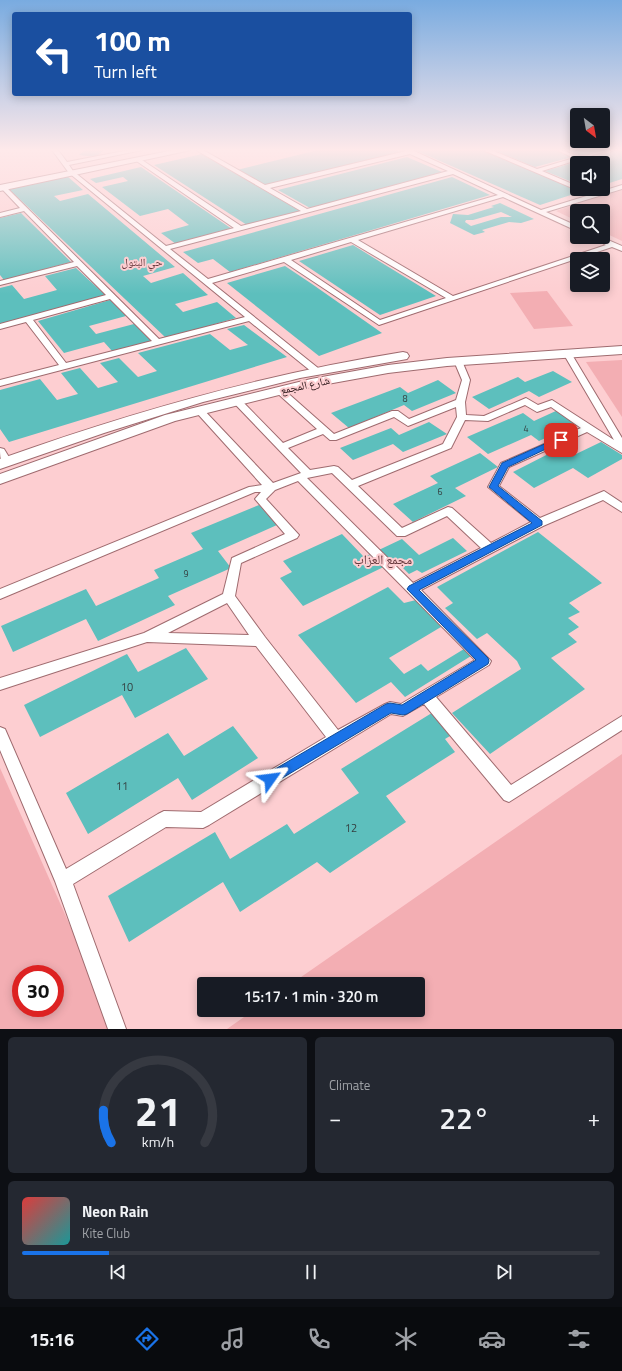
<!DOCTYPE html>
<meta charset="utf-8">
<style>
body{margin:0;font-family:"Titillium Web","Noto Naskh Arabic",sans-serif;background:#242831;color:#f1f3f6;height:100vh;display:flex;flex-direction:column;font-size:15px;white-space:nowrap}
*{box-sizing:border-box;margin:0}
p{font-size:13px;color:#9ea1a6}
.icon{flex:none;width:22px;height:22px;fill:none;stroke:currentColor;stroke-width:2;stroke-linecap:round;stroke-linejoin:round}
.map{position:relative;height:1029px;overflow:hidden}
.sheet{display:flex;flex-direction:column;gap:8px;padding:8px;background:#0d0f14;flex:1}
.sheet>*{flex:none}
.banner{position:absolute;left:12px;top:12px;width:400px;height:84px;border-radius:4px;box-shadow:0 2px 10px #0003;background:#1a4fa0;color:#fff;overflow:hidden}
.needle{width:26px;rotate:149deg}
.buttons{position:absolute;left:570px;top:108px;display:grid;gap:8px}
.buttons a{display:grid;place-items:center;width:40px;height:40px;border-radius:4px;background:#171b24;box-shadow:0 2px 10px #0003;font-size:20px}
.speed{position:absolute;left:12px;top:965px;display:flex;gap:8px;font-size:20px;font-weight:700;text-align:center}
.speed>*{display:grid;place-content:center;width:52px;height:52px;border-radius:50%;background:#171b24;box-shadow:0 2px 10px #0003;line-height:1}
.speed .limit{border:6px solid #d22;background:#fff;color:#111}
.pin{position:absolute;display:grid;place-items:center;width:34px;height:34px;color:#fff;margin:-17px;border-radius:8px;box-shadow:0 2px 6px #0006}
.me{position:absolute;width:44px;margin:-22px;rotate:59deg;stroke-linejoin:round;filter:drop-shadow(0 0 3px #0008)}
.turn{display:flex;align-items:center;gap:14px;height:84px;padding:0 16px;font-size:18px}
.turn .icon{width:52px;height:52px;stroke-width:2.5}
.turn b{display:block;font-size:28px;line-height:34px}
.big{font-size:30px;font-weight:600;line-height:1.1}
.sheet .tile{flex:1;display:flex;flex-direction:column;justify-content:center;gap:6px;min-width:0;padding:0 14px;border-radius:6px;background:#242831}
.sheet .dial{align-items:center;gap:0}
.dial svg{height:104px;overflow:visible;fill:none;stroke:#363941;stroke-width:7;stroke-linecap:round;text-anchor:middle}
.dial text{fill:#f1f3f6;stroke:none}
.song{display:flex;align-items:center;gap:12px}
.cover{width:48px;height:48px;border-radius:6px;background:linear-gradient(135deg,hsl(0 70% 55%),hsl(180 70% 35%))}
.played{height:4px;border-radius:2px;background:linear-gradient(90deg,#1a73e8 15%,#363941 15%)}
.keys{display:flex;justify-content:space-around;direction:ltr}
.heat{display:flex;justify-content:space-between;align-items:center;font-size:22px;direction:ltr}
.sheet .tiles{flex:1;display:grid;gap:8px;grid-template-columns:1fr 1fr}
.tile:last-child{grid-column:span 2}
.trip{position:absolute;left:197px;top:977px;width:228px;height:40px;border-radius:4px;background:#171b24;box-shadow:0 2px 10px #0003;font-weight:600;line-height:40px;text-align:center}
.dock{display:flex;height:64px;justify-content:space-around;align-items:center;background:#090b0e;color:#9ea1a6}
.dock .icon{width:28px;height:28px}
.dock .active{color:#1a73e8}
.dock b{font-size:18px;color:#f1f3f6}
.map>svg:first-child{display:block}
.green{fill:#f3aeb3;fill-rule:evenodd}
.building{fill:#5dbfbd;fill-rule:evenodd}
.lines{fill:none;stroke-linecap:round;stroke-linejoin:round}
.street-casing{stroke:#9f6b6f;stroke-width:2}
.secondary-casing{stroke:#9f6b6f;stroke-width:2}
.street{fill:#fff;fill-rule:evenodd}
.secondary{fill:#fff;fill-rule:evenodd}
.route{fill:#1a73e8;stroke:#114b97}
.labels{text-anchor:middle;stroke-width:4;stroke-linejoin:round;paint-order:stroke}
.number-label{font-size:9px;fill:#343e3f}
.far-quarter-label{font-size:11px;fill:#683a3e;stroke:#fdced1}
.street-label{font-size:11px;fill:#271315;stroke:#fdced1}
.near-number-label{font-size:11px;fill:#343e3f}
.quarter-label{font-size:13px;fill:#683a3e;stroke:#fdced1}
</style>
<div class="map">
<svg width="622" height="1029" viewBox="0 0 622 1029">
<rect width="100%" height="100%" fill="#fdced1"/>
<g class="green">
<path d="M622 188V241L603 232V211H577V221L556 211Z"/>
<path d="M547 291 573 326 534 329 510 293Z"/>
<path d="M622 360V417L586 362Z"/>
<path d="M622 754V1029H227L254 1010H418V984H291Z"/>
<path d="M0 768 116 1029H0ZM21 974H55V1008H21Z"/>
</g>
<g class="building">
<path d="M85 150H104L96 157 79 155Z"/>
<path d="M318 150H396L400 152 265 186 237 170Z"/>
<path d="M415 150H481L583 191 540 205Z"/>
<path d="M493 150H555L572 157 535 167Z"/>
<path d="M567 150H598V151L580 156Z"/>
<path d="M617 150H622V179L603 185V163H577V184L545 171Z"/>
<path d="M202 154 300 211 247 225 154 165Z"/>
<path d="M407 157 442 172 310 208 278 190Z"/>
<path d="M141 167 232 229 176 244 161 233 189 225 168 209 140 216 102 187 128 181 123 177 96 183 90 179Z"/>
<path d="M67 176 83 190 54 196 60 201 88 194 175 267 143 276 151 283 183 273 208 295 175 304 183 312 217 302 236 318 201 328 165 337 8 188Z"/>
<path d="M452 177 490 195 230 272 213 259 198 263 183 252Z"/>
<path d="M500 203 534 219 521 223 509 222 482 230 485 232 474 235 450 223 453 214 468 215 494 207 491 206ZM501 212 512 217H501L471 226 465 222 466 220H473Z"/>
<path d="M21 213 26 218 71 262 4 280 0 275V218Z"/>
<path d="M353 245 382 263 436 296 380 315 299 261Z"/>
<path d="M285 266 312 284 382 333 319 356 227 283Z"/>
<path d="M76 268 105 295 0 324V288L12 285 24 299 57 290 45 276Z"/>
<path d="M110 300 126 316 89 326 96 334 134 324 151 341 112 351 104 342 64 353 38 321Z"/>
<path d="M244 325 287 357 9 442 0 429V390L40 379 57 400 78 394 61 373 80 368 98 388 118 382 100 363 119 358 138 377 157 371 138 353 210 334 230 350 248 345 227 329Z"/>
<path d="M553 371 572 382 539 397 529 391 489 409 472 397 518 377 525 382Z"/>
<path d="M438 380 456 393 412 411 404 405 349 428 331 413 400 387 408 393Z"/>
<path d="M558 410 578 423 539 441 531 435 488 454 467 437 523 413 534 421Z"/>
<path d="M429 422 447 434 403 452 393 444 353 460 340 448 391 428 399 435Z"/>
<path d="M601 442 622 455V459L588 478 573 468 534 488 513 472 562 447 574 455Z"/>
<path d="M480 453 498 467 455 488 466 496 413 522 393 504 438 483 430 476Z"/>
<path d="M259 505 277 525 218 551 231 568 168 596 175 605 98 641 86 619 13 652 1 626 86 589 96 606 159 578 154 570 203 549 191 533Z"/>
<path d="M538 532 602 583 569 603 580 612 568 618 579 627 568 634 577 642 551 658 585 689 490 754 452 713 521 669 517 661 487 633 477 639 445 608 453 603 437 587Z"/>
<path d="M342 534 364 557 402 539 419 555 453 538 467 551 422 573 417 570 409 574 396 561 303 606 280 578 292 572 283 561Z"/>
<path d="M388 587 404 603 420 599 446 624 389 658 404 674 421 664 428 671 464 649 471 656 405 697 391 682 356 703 298 635Z"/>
<path d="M186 648 208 679 135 718 122 695 40 737 24 705 127 654 138 672Z"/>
<path d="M435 711 455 733 445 739 455 752 386 796 406 822 330 873 317 862 240 912 223 882 129 942 108 896 215 832 230 859 287 824 294 834 359 793 341 769Z"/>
<path d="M233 726 258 758 192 800 178 778 88 834 66 793 168 733 184 756Z"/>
</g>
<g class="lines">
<defs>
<g id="street">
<path d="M52 150H58L67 162 129 150H142L69 165 73 171 166 246 234 228 135 160V158H139L241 226 301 211 196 150H203L265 185 406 151 404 150H412L541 210 622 185V189L546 212 577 226V231L503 197 358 240 453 296 606 245 592 237H601L622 246V251L612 247 379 325 284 262 212 283 318 368V372H312L249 321 0 386V380L59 365 26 322 0 329V324L106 295 77 266 0 285V281L74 262 24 211 0 217V213L20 208 1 188V186H5L159 339 245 317 69 173ZM410 154 448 171 307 209 270 188ZM453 174 498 195 208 279 170 249ZM351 242 446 298 380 320 291 260ZM110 299 152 341 66 363 33 320Z"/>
<path d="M483 150H491L537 169 574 158 557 150C566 150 572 155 580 156 587 157 599 150 609 150L542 171 577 186V189H579L577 190Z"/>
<path d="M567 350 571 353 622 438V453L587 432 509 467 499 486 540 518 604 491 622 503V512L603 500 543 526 421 590 491 661 489 665 436 697 511 785 622 716V730L509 802 504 800 424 704 403 716 391 714 209 825 203 828 166 827 73 884 126 1029H108L55 881 0 750V727L5 729 66 869 158 814 164 811 201 812 326 737 256 646 147 642 0 690V678L144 633 223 594 232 558 285 534 255 499 261 492H255L0 599V589L249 487 262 485 196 412 194 410 196 408H202L273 483 301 473 232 401 237 398 240 399 283 443 317 429 276 392V388H282L334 434 392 411H398L409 419 456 400 462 380 454 361 458 358 462 361 470 380 465 402 466 415 484 416 526 398 538 405 552 400 614 440 563 353ZM525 405 537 412 551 407 581 428 501 463 488 487 531 522 491 543 452 508 448 507 402 528 358 486 451 448 465 420 488 421ZM456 407 457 417 443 444 352 480 338 467 334 466 310 470 288 448 323 434 330 440H336L394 417 408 426ZM332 473 397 536H405L447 516 481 548 413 583 307 478ZM298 481 475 660 401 704 390 702 385 704 338 730 265 637 235 596 241 563 297 538 299 535 266 499 275 490ZM227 603 249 635 168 633Z"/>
<path d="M0 448 4 449 12 462 11 464H3C0 459 0 455 0 448Z"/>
</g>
<g id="secondary">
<path d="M174 150H191L0 191V185Z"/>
<path d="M622 346V354L447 366 388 373 311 387 175 421 0 484V474L165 415 311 379 388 365 447 358Z"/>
<path d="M403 352 407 353 409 356 407 359 300 378 203 402 104 433 0 469V459C132 412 264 374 403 352Z"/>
</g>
</defs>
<use href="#street" class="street-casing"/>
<use href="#secondary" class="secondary-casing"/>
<use href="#street" class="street"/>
<use href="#secondary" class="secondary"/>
</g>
<linearGradient id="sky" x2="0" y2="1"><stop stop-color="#79abe0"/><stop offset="0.51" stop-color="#fee9ea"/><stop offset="1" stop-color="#fee9ea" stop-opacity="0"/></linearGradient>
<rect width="622" height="294" fill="url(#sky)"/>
<path class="route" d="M558 438H563L565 440 508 467 498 486 542 521V525L419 590 488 658 489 661 488 664 407 714 403 715 391 713 274 783 270 785 265 783 263 779 265 775 386 704 390 703 402 705 476 660 407 589 409 586 532 523 489 487 502 463Z"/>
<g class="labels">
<g class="number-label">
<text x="405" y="402">8</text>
<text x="526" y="432">4</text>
<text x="440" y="495">6</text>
<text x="186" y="577">9</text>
</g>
<g class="far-quarter-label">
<text x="142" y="266">حي البتول</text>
</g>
<g class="street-label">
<text transform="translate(305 385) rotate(-12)" y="4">شارع المجمع</text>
</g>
<g class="near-number-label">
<text x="127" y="691">10</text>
<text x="122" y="790">11</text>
<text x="351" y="832">12</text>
</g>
<g class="quarter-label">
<text x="383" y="564">مجمع العزاب</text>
</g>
</g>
</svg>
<div class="buttons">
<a><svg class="needle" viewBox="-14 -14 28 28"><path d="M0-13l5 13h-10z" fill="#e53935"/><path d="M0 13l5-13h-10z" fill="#9ea1a6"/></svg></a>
<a><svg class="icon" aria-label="sound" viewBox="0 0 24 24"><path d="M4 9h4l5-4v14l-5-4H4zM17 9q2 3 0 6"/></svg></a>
<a><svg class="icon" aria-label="search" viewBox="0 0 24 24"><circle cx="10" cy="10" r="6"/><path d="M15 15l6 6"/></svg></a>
<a><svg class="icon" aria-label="layers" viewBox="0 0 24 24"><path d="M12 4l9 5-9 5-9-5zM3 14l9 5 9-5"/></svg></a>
</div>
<div class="speed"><div class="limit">30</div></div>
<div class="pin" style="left:561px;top:440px;background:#d93025"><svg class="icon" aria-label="arrive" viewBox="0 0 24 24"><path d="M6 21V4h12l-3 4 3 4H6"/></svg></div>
<svg class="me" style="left:270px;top:779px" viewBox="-20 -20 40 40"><path d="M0-17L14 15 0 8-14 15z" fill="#1a73e8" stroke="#fff" stroke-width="4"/></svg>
<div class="trip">15:17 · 1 min · 320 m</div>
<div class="banner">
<div class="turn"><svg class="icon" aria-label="left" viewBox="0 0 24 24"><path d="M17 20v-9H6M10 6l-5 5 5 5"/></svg><div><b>100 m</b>Turn left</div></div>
</div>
</div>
<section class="sheet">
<div class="tiles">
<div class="tile dial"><svg viewBox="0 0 100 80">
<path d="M14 69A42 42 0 1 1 86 69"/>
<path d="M14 69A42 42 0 0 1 8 44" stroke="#1a73e8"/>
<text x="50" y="56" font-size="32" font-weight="700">21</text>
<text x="50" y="72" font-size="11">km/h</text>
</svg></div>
<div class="tile"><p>Climate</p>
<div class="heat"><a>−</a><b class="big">22°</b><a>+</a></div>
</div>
<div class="tile">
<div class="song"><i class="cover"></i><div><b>Neon Rain</b><p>Kite Club</p></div></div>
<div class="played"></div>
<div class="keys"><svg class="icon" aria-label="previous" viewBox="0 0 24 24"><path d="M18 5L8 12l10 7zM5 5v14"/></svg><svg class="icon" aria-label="pause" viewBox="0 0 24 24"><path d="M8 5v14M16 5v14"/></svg><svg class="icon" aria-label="next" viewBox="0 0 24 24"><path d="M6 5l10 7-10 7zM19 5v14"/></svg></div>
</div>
</div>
</section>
<nav class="dock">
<b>15:16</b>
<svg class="icon active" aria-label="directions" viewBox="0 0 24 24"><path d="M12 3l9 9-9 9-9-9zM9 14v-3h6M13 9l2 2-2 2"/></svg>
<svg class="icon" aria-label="music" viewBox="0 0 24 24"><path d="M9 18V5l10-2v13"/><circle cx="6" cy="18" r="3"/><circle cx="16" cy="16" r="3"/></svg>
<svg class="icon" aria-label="phone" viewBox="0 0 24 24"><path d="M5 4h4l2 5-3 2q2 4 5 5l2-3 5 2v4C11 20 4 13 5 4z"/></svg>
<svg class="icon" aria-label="climate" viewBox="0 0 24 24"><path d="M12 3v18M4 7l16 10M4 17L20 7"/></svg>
<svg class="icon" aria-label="car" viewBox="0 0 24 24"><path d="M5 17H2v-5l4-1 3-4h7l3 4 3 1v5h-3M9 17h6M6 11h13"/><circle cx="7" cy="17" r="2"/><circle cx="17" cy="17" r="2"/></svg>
<svg class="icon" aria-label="filters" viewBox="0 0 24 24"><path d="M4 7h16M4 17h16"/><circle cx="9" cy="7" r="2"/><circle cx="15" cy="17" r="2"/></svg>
</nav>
